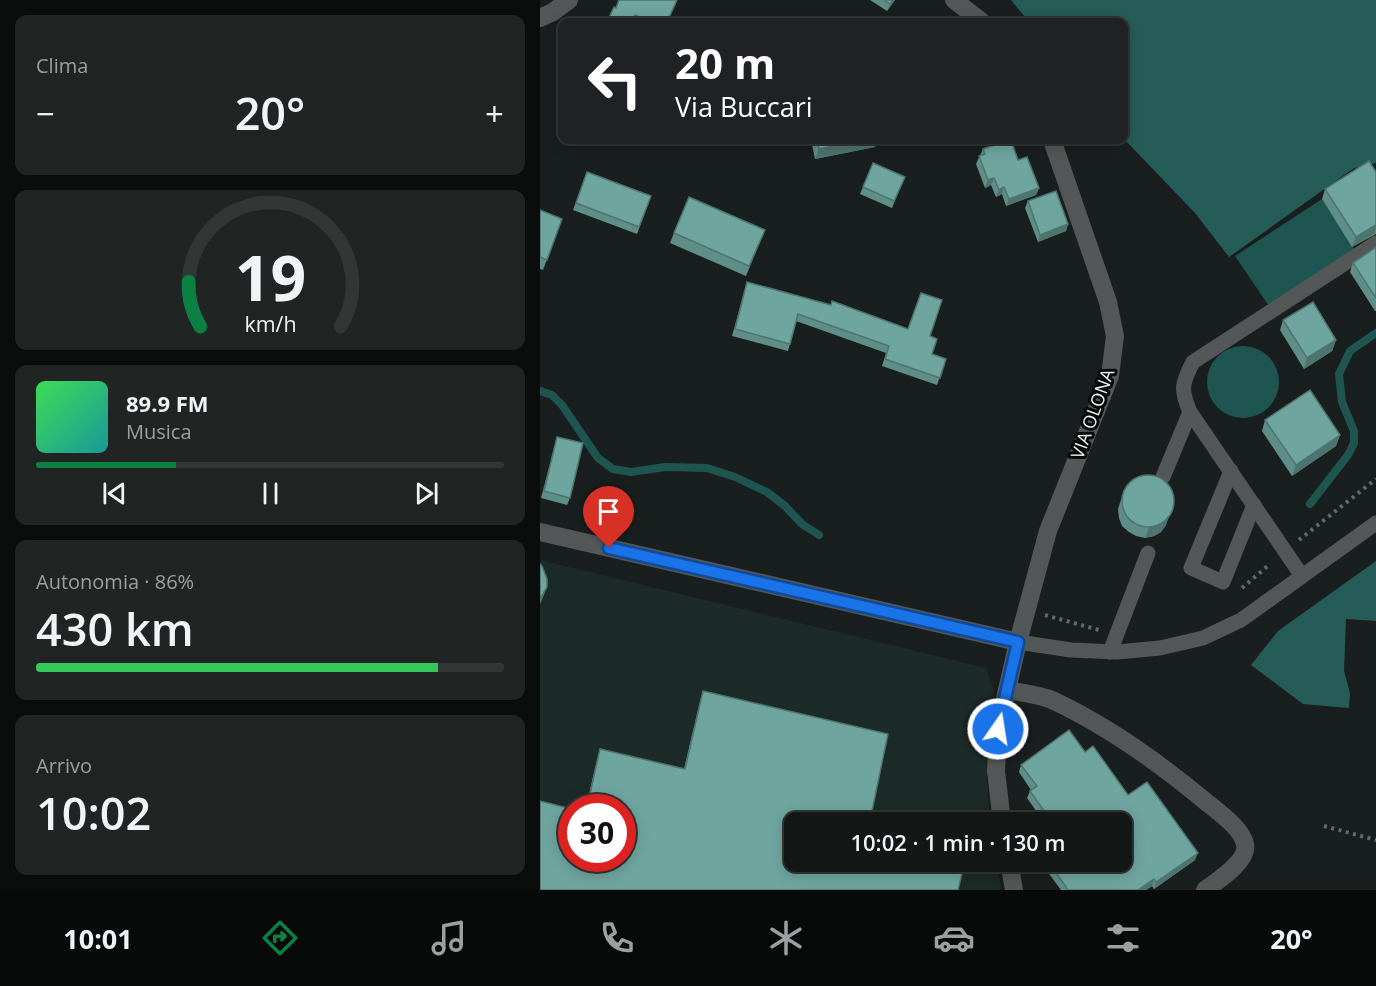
<!DOCTYPE html>
<html lang="it">
<meta charset="utf-8">
<style>
body{margin:0;font-family:"Open Sans",sans-serif;background:#202423;color:#f1f3f6;height:100vh;display:flex;flex-direction:column;font-size:22px;white-space:nowrap}
*{box-sizing:border-box;margin:0}
p{font-size:20px;color:#9d9fa1}
.icon{flex:none;width:33px;height:33px;fill:none;stroke:currentColor;stroke-width:2;stroke-linecap:round;stroke-linejoin:round}
.map{position:relative;flex:1;overflow:hidden}
.panel{display:flex;flex-direction:column;gap:15px;padding:15px;background:#0a0d0c;width:540px}
.panel>*{flex:none}
.top-card{position:absolute;left:18px;top:18px;width:570px;height:126px;border-radius:12px;box-shadow:0 3px 15px #0003,0 0 0 2px #323635;background:#202124;color:#fff;overflow:hidden}
.speed{position:absolute;left:18px;top:794px;display:flex;gap:12px;font-size:30px;font-weight:700;text-align:center}
.speed>*{display:grid;place-content:center;width:78px;height:78px;border-radius:50%;background:#131716;box-shadow:0 3px 15px #0003,0 0 0 2px #323635;line-height:1}
.speed .limit{border:9px solid #d22;background:#fff;color:#111}
.pin{position:absolute;display:grid;place-items:center;width:51px;height:51px;color:#fff;margin:-62px -26px;border-radius:50% 50% 50% 0;rotate:-45deg;box-shadow:0 0 6px #0007}
.pin .icon{rotate:45deg}
.me{position:absolute;width:66px;margin:-33px;rotate:13deg;stroke-linejoin:round;filter:drop-shadow(0 0 4px #0008)}
.turn{display:flex;align-items:center;gap:21px;height:126px;padding:0 18px;font-size:27px}
.turn .icon{width:78px;height:78px;stroke-width:2.5}
.turn b{display:block;font-size:42px;line-height:51px}
.big{font-size:45px;font-weight:600;line-height:1.1}
.panel .widget{flex:1;display:flex;flex-direction:column;justify-content:center;gap:9px;min-width:0;padding:0 21px;border-radius:12px;background:#202423}
.panel .dial{align-items:center;gap:0}
.dial svg{height:156px;overflow:visible;fill:none;stroke:#323635;stroke-width:7;stroke-linecap:round;text-anchor:middle}
.dial text{fill:#f1f3f6;stroke:none}
.song{display:flex;align-items:center;gap:18px}
.cover{width:72px;height:72px;border-radius:9px;background:linear-gradient(135deg,hsl(130 70% 55%),hsl(180 70% 35%))}
.played{height:6px;border-radius:3px;background:linear-gradient(90deg,#0b8043 30%,#323635 30%)}
.keys{display:flex;justify-content:space-around;direction:ltr}
.heat{display:flex;justify-content:space-between;align-items:center;font-size:33px;direction:ltr}
.charge{height:9px;border-radius:4px;background:linear-gradient(90deg,#34c759 86%,#323635 0)}
.trip{position:absolute;left:244px;top:812px;width:348px;height:60px;border-radius:12px;background:#131716;box-shadow:0 3px 15px #0003,0 0 0 2px #323635;font-weight:600;line-height:60px;text-align:center}
.tabs{display:flex;height:96px;justify-content:space-around;align-items:center;background:#080909;color:#9d9fa1}
.tabs .icon{width:42px;height:42px}
.tabs .current{color:#0b8043}
.tabs b{font-size:27px;color:#f1f3f6}
main{display:flex;flex:1;min-height:0}
.map>svg:first-child{display:block}
.built{fill:#1c2a28;fill-rule:evenodd}
.forest{fill:#265c57}
.water{fill:#1f5550}
.lines{fill:none;stroke-linecap:round;stroke-linejoin:round}
.stream{stroke:#1f5550;stroke-width:8}
.path{stroke:#646968;stroke-width:4;stroke-dasharray:3 4.5;stroke-linecap:butt}
.lane{stroke:#545757;stroke-width:15}
.street{stroke:#545757;stroke-width:18}
.wall{fill:#5f8e89}
.shaded-wall{fill:#4e746f}
.building{fill:#6fa59f;stroke:#4e746f;stroke-width:1.5}
.route-casing{stroke:#114b97;stroke-width:15}
.route{stroke:#1a73e8;stroke-width:10}
.labels{text-anchor:middle;stroke-width:6;stroke-linejoin:round;paint-order:stroke}
.street-label{font-size:18px;fill:#edf1f1;stroke:#060808}
</style>
<main>
<section class="panel">
<div class="widget"><p>Clima</p>
<div class="heat"><a>−</a><b class="big">20°</b><a>+</a></div>
</div>
<div class="widget dial"><svg viewBox="0 0 100 80">
<path d="M14 69A42 42 0 1 1 86 69"/>
<path d="M14 69A42 42 0 0 1 8 46" stroke="#0b8043"/>
<text x="50" y="56" font-size="32" font-weight="700">19</text>
<text x="50" y="72" font-size="11">km/h</text>
</svg></div>
<div class="widget">
<div class="song"><i class="cover"></i><div><b>89.9 FM</b><p>Musica</p></div></div>
<div class="played"></div>
<div class="keys"><svg class="icon" aria-label="previous" viewBox="0 0 24 24"><path d="M18 5L8 12l10 7zM5 5v14"/></svg><svg class="icon" aria-label="pause" viewBox="0 0 24 24"><path d="M8 5v14M16 5v14"/></svg><svg class="icon" aria-label="next" viewBox="0 0 24 24"><path d="M6 5l10 7-10 7zM19 5v14"/></svg></div>
</div>
<div class="widget"><p>Autonomia · 86%</p><b class="big">430 km</b><div class="charge"></div></div>
<div class="widget"><p>Arrivo</p><b class="big">10:02</b></div>
</section>
<div class="map">
<svg width="836" height="890" viewBox="0 0 836 890">
<rect width="100%" height="100%" fill="#191f1e"/>
<path class="built" d="M0 560 446 668 454 691 446 735 447 782 450 822H255V861H457L461 890H0ZM32 807H82V858H32Z"/>
<g class="forest">
<path d="M471 0H836V163L814 168 689 257 655 213 584 139V22H489Z"/>
<path d="M836 561V621L806 619 804 671 810 693 809 708 763 704 711 665 738 631Z"/>
</g>
<g class="water">
<path d="M782 199 814 249 729 306 695 256Z"/>
<circle cx="703" cy="382" r="36"/>
</g>
<g class="lines">
<g class="stream">
<path d="M0 391 12 395 22 405 58 458 73 469 91 472 125 467 167 468 195 477 227 492 245 506 262 524 279 535"/>
<path d="M770 504 808 455 814 443V431L802 402 799 374 810 351 836 333"/>
</g>
<g class="path">
<path d="M759 540 836 479"/>
<path d="M702 588 730 564"/>
<path d="M505 615 559 630"/>
<path d="M784 826 836 840"/>
</g>
<g class="lane">
<path d="M691 471 651 568 683 582 714 505"/>
<path d="M623 477 650 412"/>
<path d="M762 576 650 412C640 389 642 383 653 362L836 243"/>
<path d="M478 642 531 650 577 652 620 648 663 638 701 620 836 523"/>
<path d="M570 652 608 553"/>
</g>
<g class="street">
<path d="M414 0 442 22"/>
<path d="M0 18 13 12 29 0"/>
<path d="M0 532 478 642"/>
<path d="M467 690C482 693 499 694 512 700 568 726 618 762 665 801 677 811 702 828 705 844 709 861 677 881 665 890"/>
<path d="M462 822 456 771 458 729 478 642 508 531 570 376 575 336 568 302 512 140"/>
<path d="M469 861 474 890"/>
</g>
</g>
<g class="wall">
<path d="M330 0H355L347 11Z"/>
<path d="M74 7 128 22H67Z"/>
<path d="M271 140H337L335 147 275 159Z"/>
<path d="M443 149 478 160 499 188 496 195 466 206 462 194 456 197 451 185 445 188 436 164Z"/>
<path d="M47 172 111 196 97 234 33 210Z"/>
<path d="M836 172V234L812 247 782 199 785 189Z"/>
<path d="M365 177 352 208 320 194 323 187Z"/>
<path d="M488 201 528 224 526 231 498 242 485 208Z"/>
<path d="M0 210 22 219 3 270 0 269Z"/>
<path d="M225 230 206 276 130 243 134 233Z"/>
<path d="M836 247V311H835L810 272 813 263Z"/>
<path d="M207 282 390 336 392 354 406 359 397 385 342 366 346 353 256 321 248 351 192 336Z"/>
<path d="M743 320 796 340 792 351 764 369 740 330Z"/>
<path d="M725 420 800 435 796 446 752 476 722 431Z"/>
<path d="M17 437 30 498 27 505 1 498Z"/>
<path d="M584 490 626 525 621 532 614 536 605 538 596 536 589 532 582 526 579 518 578 509Z"/>
<path d="M163 691 255 822 32 858 82 807H46L57 760 60 749 144 769 160 701Z"/>
<path d="M545 752 588 795 655 860 614 889 612 886 606 890H521L501 863 502 861H582V822H504L487 798 490 791 491 790 479 772 481 765Z"/>
</g>
<g class="shaded-wall">
<path d="M353 0H355L347 11 350 4Z"/>
<path d="M323 140H337L335 147 275 159 279 149Z"/>
<path d="M454 178 451 185 445 188 448 180Z"/>
<path d="M464 187 462 194 456 197 459 190Z"/>
<path d="M499 188 496 195 466 206 469 199Z"/>
<path d="M528 224 526 231 498 242 500 235Z"/>
<path d="M836 225 835 233 812 247 816 237Z"/>
<path d="M796 340 792 351 764 369 767 358Z"/>
<path d="M800 435 796 446 752 476 756 465Z"/>
<path d="M633 507 626 525 621 532 614 536 605 538 609 527Z"/>
<path d="M7 587 2 600 0 604V599Z"/>
<path d="M658 853 655 860 614 889 616 882Z"/>
<path d="M614 879 612 886 606 890H598Z"/>
</g>
<g class="building">
<path d="M79 0H137L127 22H112L95 15 91 22H67L74 7 76 8Z"/>
<path d="M344 0H353L350 4Z"/>
<path d="M277 140H323L279 149Z"/>
<path d="M469 140H471L478 160 487 157 499 188 469 199 464 187 459 190 454 178 448 180 439 156 445 154 443 149Z"/>
<path d="M829 161 836 172V225L816 237 785 189Z"/>
<path d="M333 163 365 177 354 201 323 187Z"/>
<path d="M47 172 111 196 99 227 36 203Z"/>
<path d="M516 191 528 224 500 235 488 201Z"/>
<path d="M149 197 225 230 209 266 134 233Z"/>
<path d="M0 210 22 219 7 260 0 257Z"/>
<path d="M836 247V298L813 263Z"/>
<path d="M207 282 291 305 292 301 368 329 381 293 402 300 390 336 397 339 392 354 406 359 400 378 345 359 349 346 258 314 250 344 195 329Z"/>
<path d="M773 302 796 340 767 358 743 320Z"/>
<path d="M770 390 800 435 756 465 725 420Z"/>
<path d="M17 437 43 443 30 498 4 491Z"/>
<circle cx="608" cy="501" r="26"/>
<path d="M0 564 2 566 7 579V587L0 599Z"/>
<path d="M163 691 348 734 332 811 376 820 375 822H255V861H425L418 890H0V801L32 809V858H82V807H47L60 749 145 769Z"/>
<path d="M529 730 545 752 553 746 588 795 607 782 658 853 616 882 614 879 598 890H528L508 861H582V822H512L490 791 497 786 481 765Z"/>
</g>
<g class="lines">
<defs>
<path id="route" d="M69 548 478 642 458 729"/>
</defs>
<use href="#route" class="route-casing"/>
<use href="#route" class="route"/>
</g>
<g class="labels">
<g class="street-label">
<text transform="translate(553 414) rotate(-70)" y="6">VIA OLONA</text>
</g>
</g>
</svg>
<div class="speed"><div class="limit">30</div></div>
<div class="pin" style="left:69px;top:548px;background:#d93025"><svg class="icon" aria-label="arrive" viewBox="0 0 24 24"><path d="M6 21V4h12l-3 4 3 4H6"/></svg></div>
<svg class="me" style="left:458px;top:729px" viewBox="-20 -20 40 40"><circle r="17" fill="#1a73e8" stroke="#fff" stroke-width="3"/><path d="M0-11L8 9 0 5-8 9z" fill="#fff"/></svg>
<div class="trip">10:02 · 1 min · 130 m</div>
<div class="top-card">
<div class="turn"><svg class="icon" aria-label="left" viewBox="0 0 24 24"><path d="M17 20v-9H6M10 6l-5 5 5 5"/></svg><div><b>20 m</b>Via Buccari</div></div>
</div>
</div>
</main>
<nav class="tabs">
<b>10:01</b>
<svg class="icon current" aria-label="directions" viewBox="0 0 24 24"><path d="M12 3l9 9-9 9-9-9zM9 14v-3h6M13 9l2 2-2 2"/></svg>
<svg class="icon" aria-label="music" viewBox="0 0 24 24"><path d="M9 18V5l10-2v13"/><circle cx="6" cy="18" r="3"/><circle cx="16" cy="16" r="3"/></svg>
<svg class="icon" aria-label="phone" viewBox="0 0 24 24"><path d="M5 4h4l2 5-3 2q2 4 5 5l2-3 5 2v4C11 20 4 13 5 4z"/></svg>
<svg class="icon" aria-label="climate" viewBox="0 0 24 24"><path d="M12 3v18M4 7l16 10M4 17L20 7"/></svg>
<svg class="icon" aria-label="car" viewBox="0 0 24 24"><path d="M5 17H2v-5l4-1 3-4h7l3 4 3 1v5h-3M9 17h6M6 11h13"/><circle cx="7" cy="17" r="2"/><circle cx="17" cy="17" r="2"/></svg>
<svg class="icon" aria-label="filters" viewBox="0 0 24 24"><path d="M4 7h16M4 17h16"/><circle cx="9" cy="7" r="2"/><circle cx="15" cy="17" r="2"/></svg>
<b>20°</b>
</nav>
